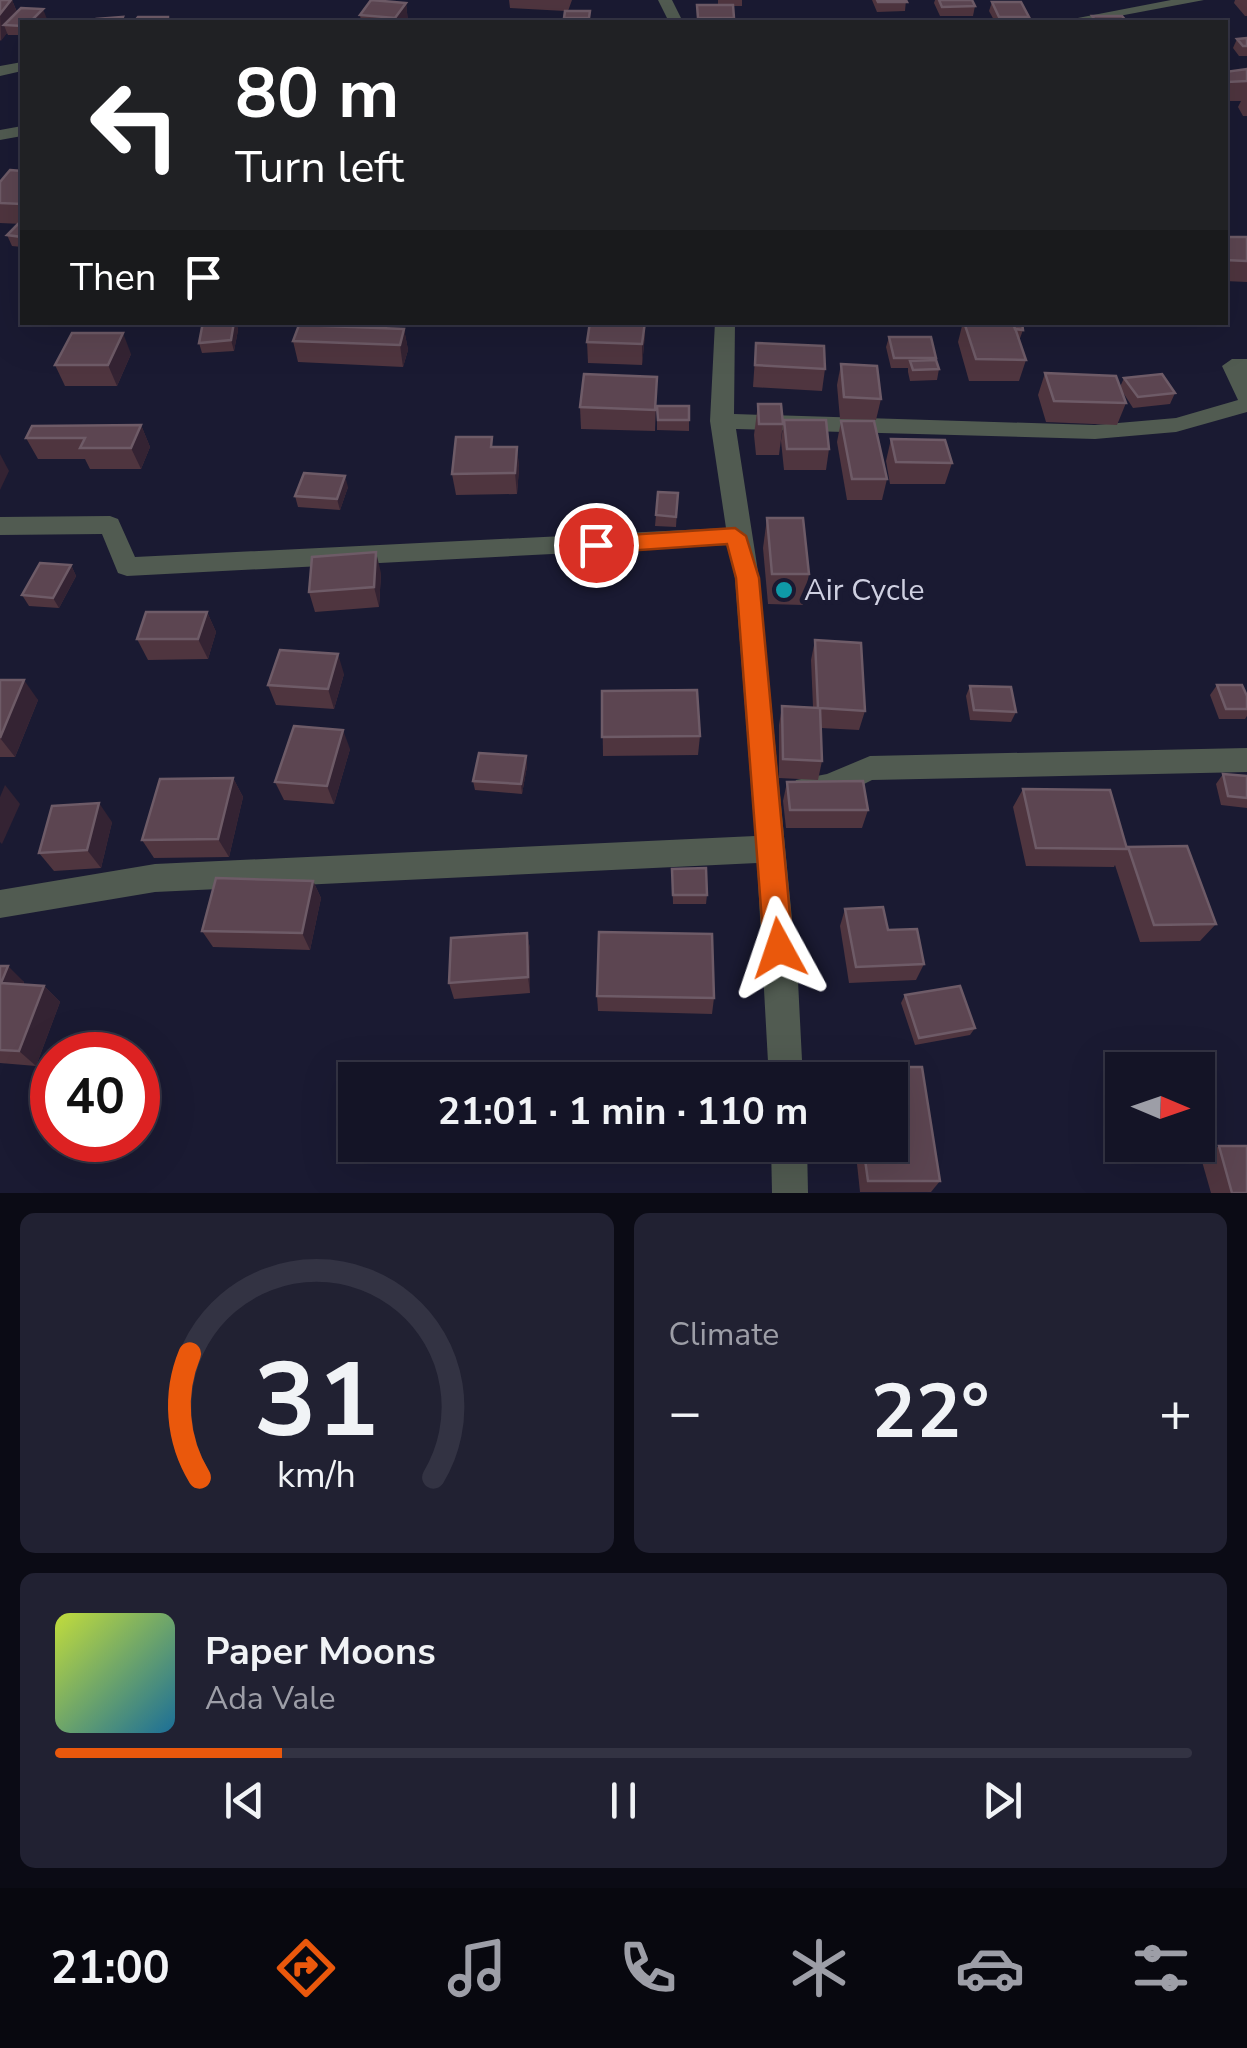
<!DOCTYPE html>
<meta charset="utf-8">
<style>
body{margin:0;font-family:"Nunito Sans",sans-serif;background:#212132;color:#f1f3f6;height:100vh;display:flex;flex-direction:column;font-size:38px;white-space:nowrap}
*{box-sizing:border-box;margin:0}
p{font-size:32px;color:#9d9ea7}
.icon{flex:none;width:55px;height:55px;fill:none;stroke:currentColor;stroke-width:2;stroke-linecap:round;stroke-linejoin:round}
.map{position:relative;height:1193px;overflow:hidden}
.side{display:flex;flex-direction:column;gap:20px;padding:20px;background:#0b0b15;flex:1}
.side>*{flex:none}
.banner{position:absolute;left:20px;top:20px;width:1208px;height:305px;border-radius:0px;box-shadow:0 10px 40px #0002,0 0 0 2px #333343;background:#202124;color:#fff;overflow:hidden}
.needle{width:65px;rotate:92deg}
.buttons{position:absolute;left:1105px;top:1052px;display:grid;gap:20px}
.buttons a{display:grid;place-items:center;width:110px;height:110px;border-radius:0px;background:#141426;box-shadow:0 10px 40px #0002,0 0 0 2px #333343;font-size:50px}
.speed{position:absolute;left:30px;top:1032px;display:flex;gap:20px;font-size:50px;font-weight:700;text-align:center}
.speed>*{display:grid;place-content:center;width:130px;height:130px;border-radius:50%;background:#141426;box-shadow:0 10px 40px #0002,0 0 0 2px #333343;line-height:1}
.speed .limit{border:15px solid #d22;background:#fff;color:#111}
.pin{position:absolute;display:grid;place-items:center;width:85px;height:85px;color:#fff;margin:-42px;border:5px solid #fff;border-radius:50%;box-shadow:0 2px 10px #0007}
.me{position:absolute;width:110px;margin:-55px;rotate:355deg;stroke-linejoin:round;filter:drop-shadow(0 0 8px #0008)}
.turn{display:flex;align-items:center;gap:35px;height:210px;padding:0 50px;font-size:45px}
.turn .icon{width:130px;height:130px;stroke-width:2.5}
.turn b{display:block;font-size:70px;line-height:85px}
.then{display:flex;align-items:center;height:95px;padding:0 50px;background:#0003;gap:20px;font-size:38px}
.big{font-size:75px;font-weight:700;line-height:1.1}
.side .card{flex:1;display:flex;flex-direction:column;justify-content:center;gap:15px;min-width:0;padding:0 35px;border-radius:15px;background:#212132}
.side .dial{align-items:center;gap:0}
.dial svg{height:260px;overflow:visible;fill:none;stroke:#333343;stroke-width:7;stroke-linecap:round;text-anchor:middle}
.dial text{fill:#f1f3f6;stroke:none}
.song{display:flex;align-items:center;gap:30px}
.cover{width:120px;height:120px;border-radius:15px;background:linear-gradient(135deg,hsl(70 70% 55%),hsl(200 70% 35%))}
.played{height:10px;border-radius:5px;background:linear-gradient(90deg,#ea580c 20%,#333343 20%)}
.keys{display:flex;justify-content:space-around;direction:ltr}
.heat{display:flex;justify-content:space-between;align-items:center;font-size:55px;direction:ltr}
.side .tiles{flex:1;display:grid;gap:20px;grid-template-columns:1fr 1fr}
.card:last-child{grid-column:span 2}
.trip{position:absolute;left:338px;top:1062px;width:570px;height:100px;border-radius:0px;background:#141426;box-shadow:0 10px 40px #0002,0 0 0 2px #333343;font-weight:700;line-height:100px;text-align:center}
.tab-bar{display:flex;height:160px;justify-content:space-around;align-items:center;background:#08080f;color:#9d9ea7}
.tab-bar .icon{width:70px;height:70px}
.tab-bar .current{color:#ea580c}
.tab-bar b{font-size:45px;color:#f1f3f6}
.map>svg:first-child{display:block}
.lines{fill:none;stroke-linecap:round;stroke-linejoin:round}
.minor{fill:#515b51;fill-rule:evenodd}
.wall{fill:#4f353f}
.shaded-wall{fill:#342333}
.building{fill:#5c4551;stroke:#6e5b67;stroke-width:2.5}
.route{fill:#ea580c;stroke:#983908;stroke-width:2.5}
.culture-dot{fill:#0f9aa8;stroke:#1a1a32;stroke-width:4}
.labels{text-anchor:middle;stroke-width:10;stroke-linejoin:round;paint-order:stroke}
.poi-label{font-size:30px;fill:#cfd0e1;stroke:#1a1a32;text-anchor:start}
</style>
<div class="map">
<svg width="1247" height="1193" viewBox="0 0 1247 1193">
<rect width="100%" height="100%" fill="#1a1a32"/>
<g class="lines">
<g class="minor">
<path d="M658 0H672L683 22H669Z"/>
<path d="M1171 0H1204L1087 22H1057Z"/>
<path d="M22 62V71L0 76V66Z"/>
<path d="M22 126V136L0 140V130Z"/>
<path d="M715 322H735L734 414 1095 425 1176 418 1238 400 1222 366 1232 359H1247V412L1176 432 1095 439 736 429 759 578 798 981 803 1080H769L757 863 155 892 0 918V890L155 864 755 836 735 578 728 545 127 576 118 573 102 534 0 535V517L110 516 118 519 135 557 726 528 710 421Z"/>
<path d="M1247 748V772L872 780C849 791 822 807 796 798L792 789 796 780 827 774 870 756Z"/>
<path d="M771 1145H807L808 1193H772Z"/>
</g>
</g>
<g class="wall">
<path d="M0 0H12L17 12 47 19 43 22H22V35H8L7 33 0 41Z"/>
<path d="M509 0H572L568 11H590V22H564L565 11 510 8Z"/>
<path d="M718 0H742V6H733L734 22H697V5H718Z"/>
<path d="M872 0H906L905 11 877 12Z"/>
<path d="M935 0H972L975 6 973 16H940L934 3Z"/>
<path d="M1235 0H1247V16H1245L1234 3Z"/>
<path d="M992 2 1029 17 1028 22H995L989 11Z"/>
<path d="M406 3 408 22H361L360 15Z"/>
<path d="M1247 38V56H1239L1233 48 1237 39Z"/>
<path d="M1247 69V116H1243L1238 107 1241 101H1225V72Z"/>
<path d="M22 171V224L0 223V182Z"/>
<path d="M22 225V247L12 246 7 235Z"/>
<path d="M1225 237H1247V282L1225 281Z"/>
<path d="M203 322H236L238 330 234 351 202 353 199 343Z"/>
<path d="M301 322H361L359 327 404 329 408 350 403 367 298 362 293 341 301 325Z"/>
<path d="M775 322H809L808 327 776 325Z"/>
<path d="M963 322H1022L1023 330 1019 341 1026 360 1019 381H969L958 342Z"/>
<path d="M645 334 642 365 588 363 587 342Z"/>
<path d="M889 337 936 358 939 369 937 380 910 381 908 372V368H891L886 347Z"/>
<path d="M756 343 825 369 822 391 753 387Z"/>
<path d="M131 354 117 386H65L55 365Z"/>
<path d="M841 364 881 399 876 420 840 419 837 385Z"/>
<path d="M1045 373 1120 387 1124 378 1175 393 1170 404 1133 408 1122 391 1126 403 1117 425 1046 422 1038 395Z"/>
<path d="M657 377 655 431 581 429 580 407Z"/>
<path d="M758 404 783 424 779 455H756L754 435Z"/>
<path d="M657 406 689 420V431L657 430Z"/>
<path d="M784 420 829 449 826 470H784L781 441Z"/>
<path d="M841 421 887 479 882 500H847L837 442Z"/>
<path d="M141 425 150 447 141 469H90L85 459H38L26 438Z"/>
<path d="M891 439 952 463 945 484H890L886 461Z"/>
<path d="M493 447H517L519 468 517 494 456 495 452 474Z"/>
<path d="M348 487 340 510 298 507 295 496Z"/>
<path d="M658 492 678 493 676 527 655 526Z"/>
<path d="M767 518 809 574 803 605 768 604 763 548Z"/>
<path d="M71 565 76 576 59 608 29 606 22 595Z"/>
<path d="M381 573 379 607 315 612 309 592Z"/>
<path d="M207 612 216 632 208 659 148 660 137 639Z"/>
<path d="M815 640 865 711 859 730 821 728 822 761 818 780 779 778V725L782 706 813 707 811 660Z"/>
<path d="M344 674 334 709 276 705 268 685Z"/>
<path d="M0 680 38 700 15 757H0Z"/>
<path d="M1217 685 1247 696V716L1245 719H1219L1210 695Z"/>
<path d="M970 686 1016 712 1011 722 970 720 966 696Z"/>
<path d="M602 691 700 736 698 755 603 756Z"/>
<path d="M350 749 334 804 284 800 275 782Z"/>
<path d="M526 756 527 766 522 794 475 790 473 781Z"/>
<path d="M1223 774 1247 776V808L1221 805 1216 784Z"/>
<path d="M233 778 243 797 229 857 154 858 142 840Z"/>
<path d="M787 782 868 810 862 828H786L783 801Z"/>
<path d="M1023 789 1127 848 1187 846 1216 924 1200 941 1140 942 1115 865 1114 867 1026 866 1013 807Z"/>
<path d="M112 822 101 868 54 871 39 853Z"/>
<path d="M672 869 707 895 706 904H673Z"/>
<path d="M313 881 321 898 310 950 213 947 202 931Z"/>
<path d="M845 909 888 930 924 964 916 980 849 983 840 926Z"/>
<path d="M527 933 530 949V993L454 999 449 983Z"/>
<path d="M0 966 24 982V985L44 986 60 1002 36 1066 0 1063Z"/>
<path d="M905 995 975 1028 970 1035 915 1045 901 1003Z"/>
<path d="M597 996 714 998 712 1014 598 1011Z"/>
<path d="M853 1067 855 1080H847Z"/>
<path d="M855 1145H890L940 1181 931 1192H860Z"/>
<path d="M1219 1146 1247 1193H1211L1201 1158Z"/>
</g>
<g class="shaded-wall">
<path d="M12 0 19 18 4 25 7 33 1 41 0 14Z"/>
<path d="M406 3 408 22H396L395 18Z"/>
<path d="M43 9 47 19 43 22H30Z"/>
<path d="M234 322H236L238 330 234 351 231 340Z"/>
<path d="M350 322H361L354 343Z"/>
<path d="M645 322V334L642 365V344Z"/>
<path d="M404 329 408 350 403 367 400 345Z"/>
<path d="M123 333 131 354 117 386 108 365Z"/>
<path d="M141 425 150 447 141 469 131 448Z"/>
<path d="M517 447 519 468 517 494 515 473Z"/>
<path d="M0 454 9 471 0 490Z"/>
<path d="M345 476 348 487 340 510 337 499Z"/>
<path d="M376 552 381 573 379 607 374 587Z"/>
<path d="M71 565 76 576 59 608 53 598Z"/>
<path d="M207 612 216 632 208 659 198 639Z"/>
<path d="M338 654 344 674 334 709 328 689Z"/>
<path d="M24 680 38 700 15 757 0 738Z"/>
<path d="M343 730 350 749 334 804 327 786Z"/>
<path d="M526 756 527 766 522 794 521 784Z"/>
<path d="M233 778 243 797 229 857 218 839Z"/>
<path d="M5 785 20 804 2 844 0 842V797Z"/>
<path d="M99 803 112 822 101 868 87 850Z"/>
<path d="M313 881 321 898 310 950 302 933Z"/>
<path d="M527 933 530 949V993L528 977Z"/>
<path d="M8 966 24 982 18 999 1 983Z"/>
<path d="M44 986 60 1002 36 1066 19 1051Z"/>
</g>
<g class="building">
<path d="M0 0H11L0 14Z"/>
<path d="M371 0 406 3 395 18 360 15Z"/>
<path d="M877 0H906L907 2H878Z"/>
<path d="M939 0H972L975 6 942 7Z"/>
<path d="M992 2H1021L1029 17H999Z"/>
<path d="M697 5H733L734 18H698Z"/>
<path d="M21 8 43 9 30 22H22V26L4 25Z"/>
<path d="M565 11H590L589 18H564Z"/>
<path d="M1092 16H1122L1127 22H1096Z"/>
<path d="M123 17 121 22H93L96 19Z"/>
<path d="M138 17H168V22H134Z"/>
<path d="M725 19 726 22H700L699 21Z"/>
<path d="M1247 38V46H1243L1237 39Z"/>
<path d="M1247 69V81L1227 82 1225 80V72Z"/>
<path d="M10 170 22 171V204L0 203V182Z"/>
<path d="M18 224 22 225V237L7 235Z"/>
<path d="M1225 237H1247V261L1225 260Z"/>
<path d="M203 322H234L231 340 199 343Z"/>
<path d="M590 322H645L642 344 587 342Z"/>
<path d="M964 322H1013L1026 360 976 359Z"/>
<path d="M1013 322H1022L1023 330 1015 329Z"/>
<path d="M299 325 404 329 400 345 293 341Z"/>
<path d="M72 333H123L108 365H55Z"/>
<path d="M889 337H931L936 358H894Z"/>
<path d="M756 343 824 346 825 369 755 365Z"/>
<path d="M936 360 939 369 913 370 910 361Z"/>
<path d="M841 364 877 366 881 399 844 397Z"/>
<path d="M1045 373 1116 376 1126 403 1054 401Z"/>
<path d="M584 374 657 377 655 410 580 407Z"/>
<path d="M1162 374 1175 393 1138 397 1124 378Z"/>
<path d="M758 404H781L783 424H759Z"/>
<path d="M657 406H689V420H658Z"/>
<path d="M784 420H826L829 449H787Z"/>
<path d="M841 421H874L887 479H852Z"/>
<path d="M141 425 131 448H80L85 438H26L32 426Z"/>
<path d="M456 437H492L491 447H517L515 473 452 474Z"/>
<path d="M891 439 945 440 952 463 896 462Z"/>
<path d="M304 473 345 476 337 499 295 496Z"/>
<path d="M658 492 678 493 676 517 656 515Z"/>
<path d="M767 518H803L809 574H772Z"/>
<path d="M376 552 374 587 309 592 312 557Z"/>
<path d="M40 563 71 565 53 598 22 595Z"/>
<path d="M146 612H207L198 639H137Z"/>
<path d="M815 640 861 643 865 711 820 708 822 761 783 759 782 706 818 708Z"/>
<path d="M280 650 338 654 328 689 268 685Z"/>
<path d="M0 680H24L0 738Z"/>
<path d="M1217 685H1242L1247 696V709H1226Z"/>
<path d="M970 686 1011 687 1016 712 974 710Z"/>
<path d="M697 690 700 736 602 737V691Z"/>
<path d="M294 726 343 730 327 786 275 782Z"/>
<path d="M479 753 526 756 521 784 473 781Z"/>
<path d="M1223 774 1247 776V798L1228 796Z"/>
<path d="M233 778 218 839 142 840 160 779Z"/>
<path d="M863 781 868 810H790L787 782Z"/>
<path d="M1023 789 1110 790 1127 849 1036 848Z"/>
<path d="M99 803 87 850 39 853 52 806Z"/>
<path d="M1187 846 1216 924 1154 925 1128 847Z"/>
<path d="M706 868 707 895H673L672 869Z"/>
<path d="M216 878 313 881 302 933 202 931Z"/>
<path d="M883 907 888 930 917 929 924 964 856 967 845 909Z"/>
<path d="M599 932 712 934 714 998 597 996Z"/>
<path d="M527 933 528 977 449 983 451 938Z"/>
<path d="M0 966H8L1 983 44 986 19 1051 0 1050Z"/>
<path d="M960 986 975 1028 919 1038 905 995Z"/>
<path d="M690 1066 691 1080H590V1069Z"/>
<path d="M853 1067H922L940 1181H868L863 1145H890V1080H855Z"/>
<path d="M1219 1146H1247V1193H1232Z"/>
</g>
<path class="route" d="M735 528 746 536 759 578 793 948 789 958 779 962 769 958 764 948 736 578 727 544 596 553 585 545 596 537Z"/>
<circle class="culture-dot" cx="784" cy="590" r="10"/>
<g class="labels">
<g class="poi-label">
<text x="804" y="600">Air Cycle</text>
</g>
</g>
</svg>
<div class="buttons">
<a><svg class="needle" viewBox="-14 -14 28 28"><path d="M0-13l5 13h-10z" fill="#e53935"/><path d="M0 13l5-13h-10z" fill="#9d9ea7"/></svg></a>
</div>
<div class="speed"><div class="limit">40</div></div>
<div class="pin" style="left:596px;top:545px;background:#d93025"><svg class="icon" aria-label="arrive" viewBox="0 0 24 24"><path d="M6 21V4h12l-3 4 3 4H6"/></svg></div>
<svg class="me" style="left:779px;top:948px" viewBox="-20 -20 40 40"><path d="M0-17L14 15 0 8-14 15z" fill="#ea580c" stroke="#fff" stroke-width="4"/></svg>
<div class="trip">21:01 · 1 min · 110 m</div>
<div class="banner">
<div class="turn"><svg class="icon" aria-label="left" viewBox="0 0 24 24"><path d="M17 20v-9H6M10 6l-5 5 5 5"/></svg><div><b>80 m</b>Turn left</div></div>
<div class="then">Then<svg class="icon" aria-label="arrive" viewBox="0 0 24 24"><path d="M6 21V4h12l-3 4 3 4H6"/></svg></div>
</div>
</div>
<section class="side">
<div class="tiles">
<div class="card dial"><svg viewBox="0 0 100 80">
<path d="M14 69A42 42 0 1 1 86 69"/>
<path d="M14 69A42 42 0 0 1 11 31" stroke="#ea580c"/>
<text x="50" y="56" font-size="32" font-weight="700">31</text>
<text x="50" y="72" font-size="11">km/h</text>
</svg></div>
<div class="card"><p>Climate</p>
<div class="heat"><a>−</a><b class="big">22°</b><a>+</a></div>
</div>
<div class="card">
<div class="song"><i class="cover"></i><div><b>Paper Moons</b><p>Ada Vale</p></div></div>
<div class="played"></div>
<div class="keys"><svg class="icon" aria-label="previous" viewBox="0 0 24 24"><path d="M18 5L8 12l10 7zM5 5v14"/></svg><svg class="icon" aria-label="pause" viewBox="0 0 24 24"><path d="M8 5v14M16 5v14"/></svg><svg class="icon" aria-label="next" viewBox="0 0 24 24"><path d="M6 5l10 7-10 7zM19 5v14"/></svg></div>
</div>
</div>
</section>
<nav class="tab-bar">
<b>21:00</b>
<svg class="icon current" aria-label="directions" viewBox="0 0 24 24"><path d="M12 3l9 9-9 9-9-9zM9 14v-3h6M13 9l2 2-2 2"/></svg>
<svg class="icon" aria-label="music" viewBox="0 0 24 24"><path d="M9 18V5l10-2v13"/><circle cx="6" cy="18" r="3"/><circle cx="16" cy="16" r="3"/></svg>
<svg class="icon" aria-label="phone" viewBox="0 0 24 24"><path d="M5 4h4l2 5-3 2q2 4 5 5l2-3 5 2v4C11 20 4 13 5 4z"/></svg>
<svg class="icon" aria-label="climate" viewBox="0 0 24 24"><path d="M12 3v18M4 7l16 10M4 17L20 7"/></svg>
<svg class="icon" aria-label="car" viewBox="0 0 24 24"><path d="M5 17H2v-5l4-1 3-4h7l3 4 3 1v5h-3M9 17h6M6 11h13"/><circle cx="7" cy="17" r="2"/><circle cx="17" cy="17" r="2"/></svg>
<svg class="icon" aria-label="filters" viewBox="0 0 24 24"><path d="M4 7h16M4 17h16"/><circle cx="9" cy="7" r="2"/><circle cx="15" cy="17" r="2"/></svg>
</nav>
